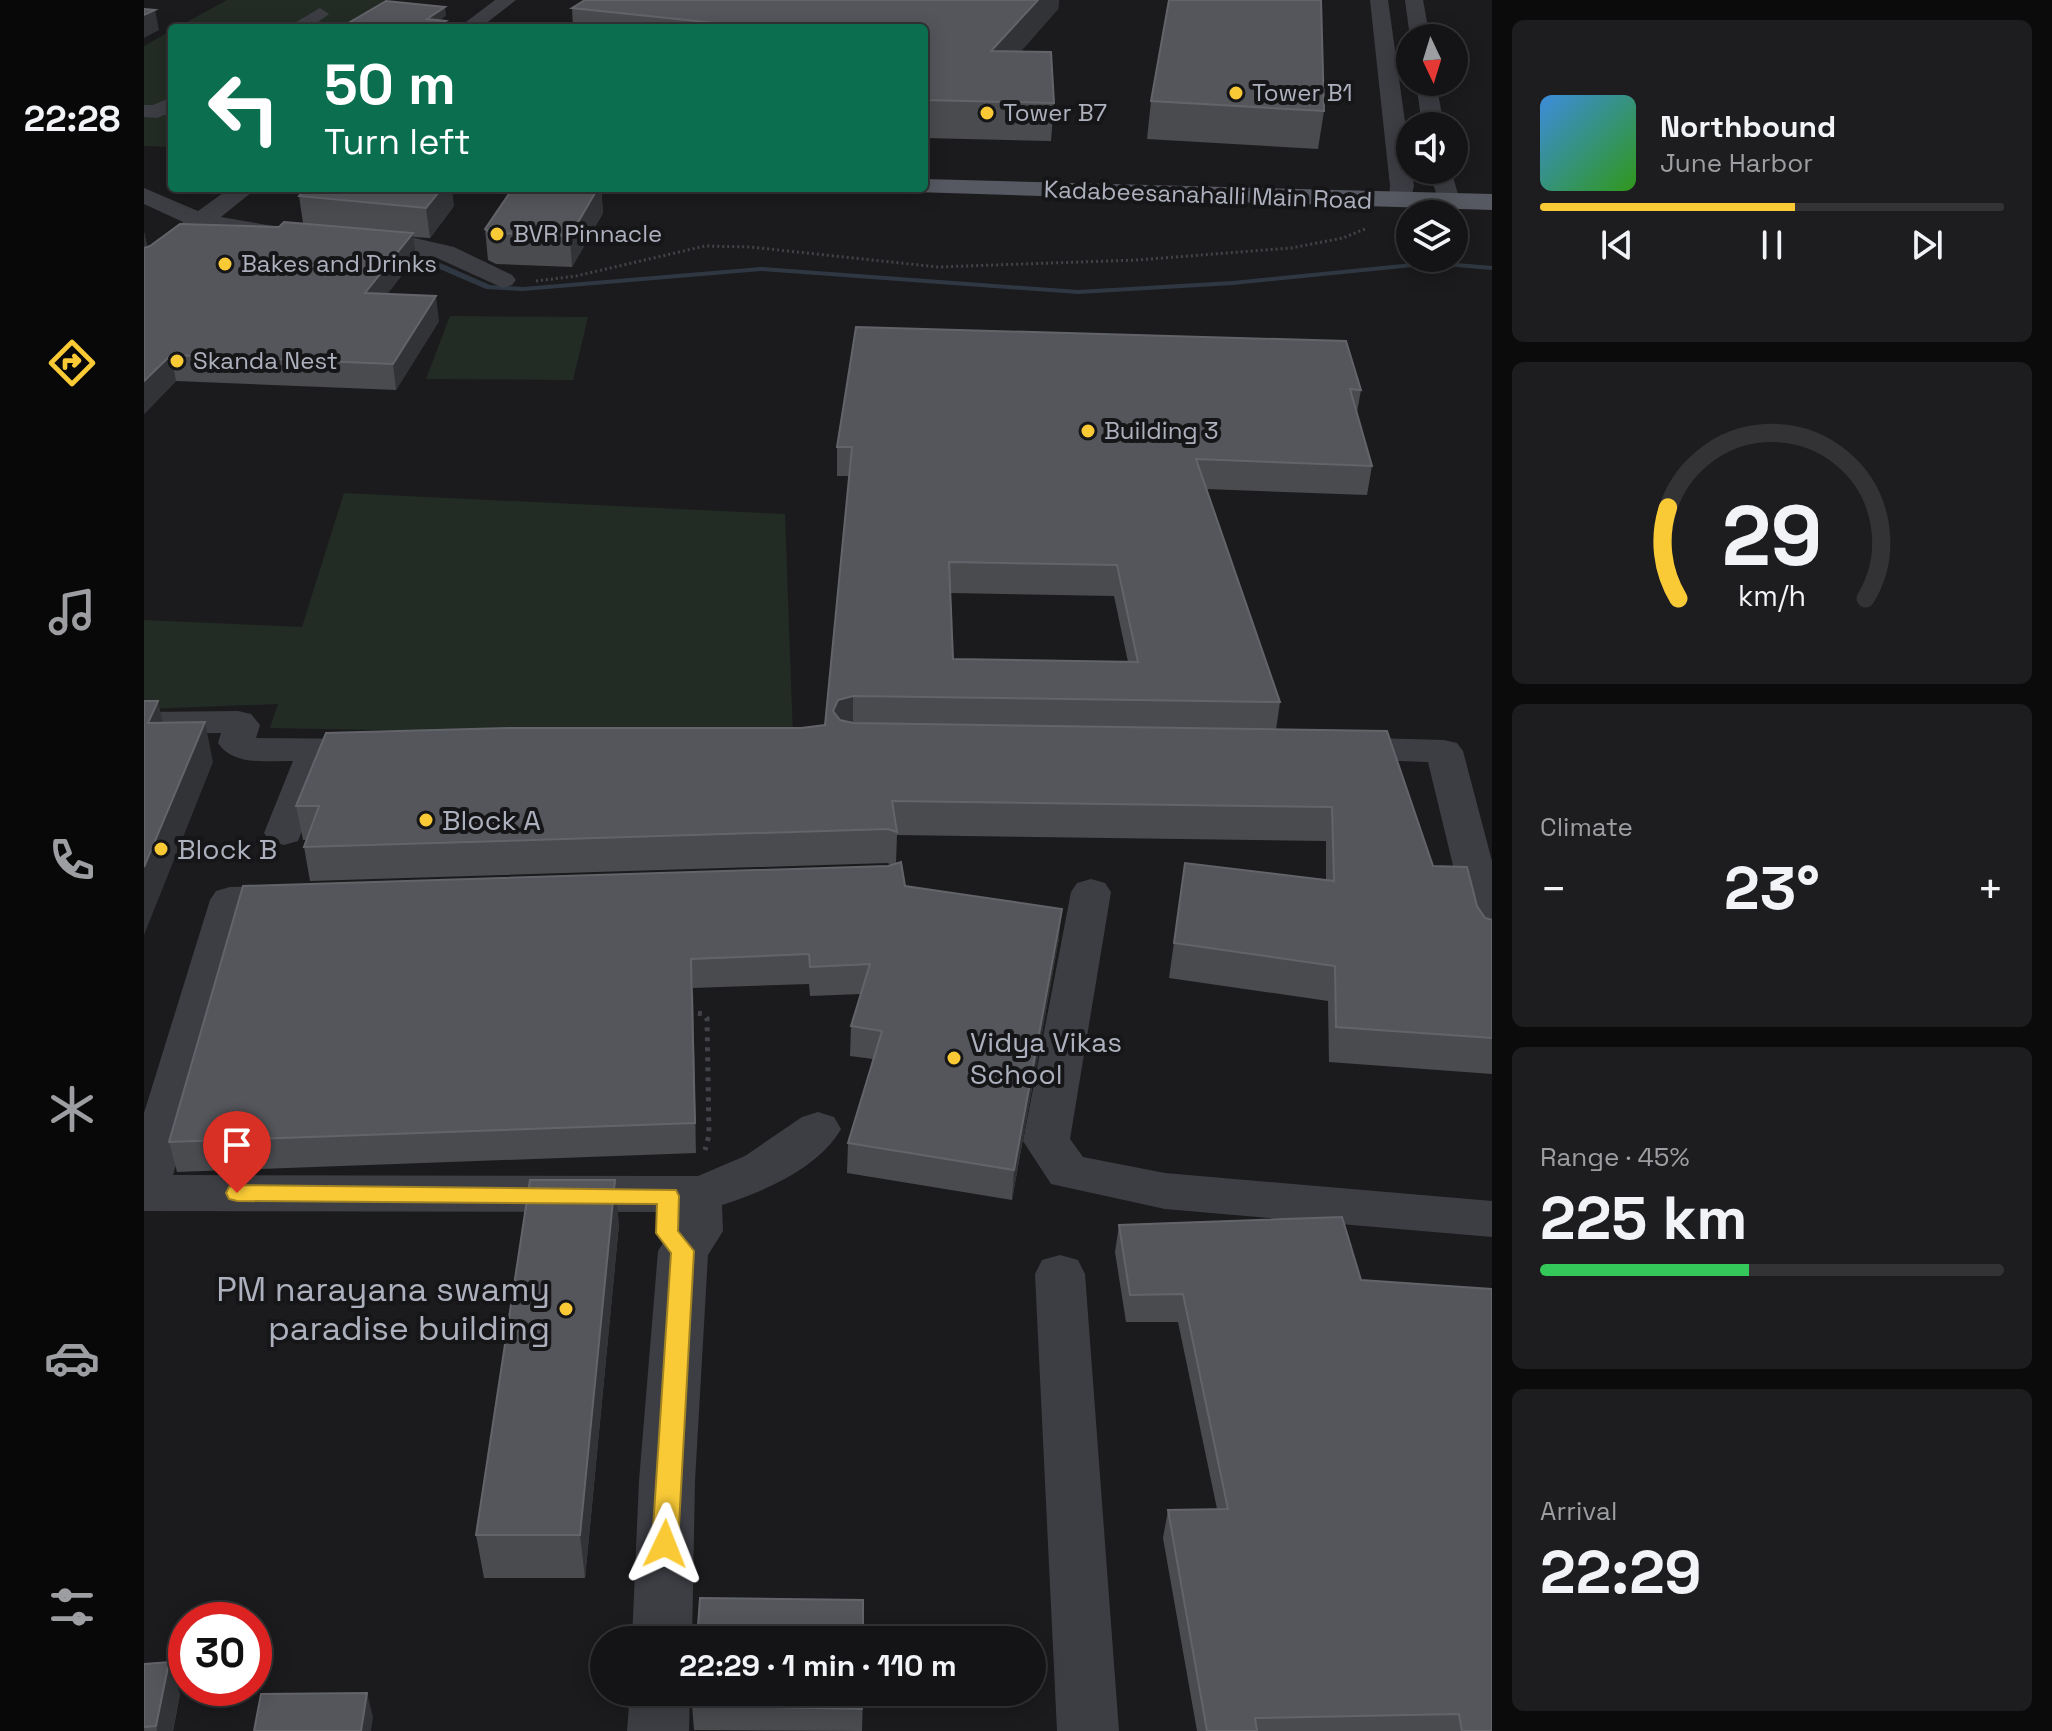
<!DOCTYPE html>
<meta charset="utf-8">
<style>
body{margin:0;font-family:"Space Grotesk",sans-serif;background:#1d1d1f;color:#f1f3f6;height:100vh;display:flex;flex-direction:column;font-size:30px;white-space:nowrap}
*{box-sizing:border-box;margin:0}
p{font-size:26px;color:#9d9ea1}
.icon{flex:none;width:44px;height:44px;fill:none;stroke:currentColor;stroke-width:2;stroke-linecap:round;stroke-linejoin:round}
.map{position:relative;flex:1;overflow:hidden}
.details{display:flex;flex-direction:column;gap:20px;padding:20px;background:#0b0b0c;width:560px}
.details>*{flex:none}
.hud{position:absolute;left:24px;top:24px;width:760px;height:168px;border-radius:8px;box-shadow:0 4px 20px #0003,0 0 0 2px #333335;background:#0b6e4f;color:#fff;overflow:hidden}
.needle{width:52px;rotate:176deg}
.buttons{position:absolute;left:1252px;top:24px;display:grid;gap:16px}
.buttons a{display:grid;place-items:center;width:72px;height:72px;border-radius:50%;background:#141416;box-shadow:0 4px 20px #0003,0 0 0 2px #333335;font-size:40px}
.speed{position:absolute;left:24px;top:1602px;display:flex;gap:16px;font-size:40px;font-weight:700;text-align:center}
.speed>*{display:grid;place-content:center;width:104px;height:104px;border-radius:50%;background:#141416;box-shadow:0 4px 20px #0003,0 0 0 2px #333335;line-height:1}
.speed .limit{border:12px solid #d22;background:#fff;color:#111}
.pin{position:absolute;display:grid;place-items:center;width:68px;height:68px;color:#fff;margin:-82px -34px;border-radius:50% 50% 50% 0;rotate:-45deg;box-shadow:0 0 8px #0007}
.pin .icon{rotate:45deg}
.me{position:absolute;width:88px;margin:-44px;rotate:2deg;stroke-linejoin:round;filter:drop-shadow(0 0 6px #0008)}
.turn{display:flex;align-items:center;gap:28px;height:168px;padding:0 24px;font-size:36px}
.turn .icon{width:104px;height:104px;stroke-width:2.5}
.turn b{display:block;font-size:56px;line-height:68px}
.big{font-size:60px;font-weight:800;line-height:1.1}
.details .tile{flex:1;display:flex;flex-direction:column;justify-content:center;gap:12px;min-width:0;padding:0 28px;border-radius:12px;background:#1d1d1f}
.details .dial{align-items:center;gap:0}
.dial svg{height:208px;overflow:visible;fill:none;stroke:#333335;stroke-width:7;stroke-linecap:round;text-anchor:middle}
.dial text{fill:#f1f3f6;stroke:none}
.song{display:flex;align-items:center;gap:24px}
.cover{width:96px;height:96px;border-radius:12px;background:linear-gradient(135deg,hsl(210 70% 55%),hsl(110 70% 35%))}
.played{height:8px;border-radius:4px;background:linear-gradient(90deg,#f9ca36 55%,#333335 55%)}
.keys{display:flex;justify-content:space-around;direction:ltr}
.heat{display:flex;justify-content:space-between;align-items:center;font-size:44px;direction:ltr}
.charge{height:12px;border-radius:6px;background:linear-gradient(90deg,#34c759 45%,#333335 0)}
.trip{position:absolute;left:446px;top:1626px;width:456px;height:80px;border-radius:40px;background:#141416;box-shadow:0 4px 20px #0003,0 0 0 2px #333335;font-weight:800;line-height:80px;text-align:center}
main{display:flex;flex:1;min-height:0}
.menu{display:flex;flex-direction:column;width:144px;justify-content:space-around;align-items:center;background:#080809;color:#9d9ea1}
.menu .icon{width:56px;height:56px}
.menu .current{color:#f9ca36}
.menu b{font-size:36px;color:#f1f3f6}
.map>svg:first-child{display:block}
.green{fill:#222c24}
.lines{fill:none;stroke-linecap:round;stroke-linejoin:round}
.stream{fill:#2f3842;fill-rule:evenodd}
.path-far1{stroke:#414349;stroke-width:3;stroke-dasharray:2 3;stroke-linecap:butt}
.path{stroke:#414349;stroke-width:5;stroke-dasharray:4 6;stroke-linecap:butt}
.minor{fill:#3d3e44;fill-rule:evenodd}
.major{fill:#575962;fill-rule:evenodd}
.wall{fill:#494b4f;fill-rule:evenodd}
.shaded-wall{fill:#323336}
.building{fill:#54565b;stroke:#62646a;stroke-width:2;fill-rule:evenodd}
.route{fill:#f9ca36;stroke:#a28323;stroke-width:2}
.poi-dot{fill:#f9ca36;stroke:#161618;stroke-width:3}
.labels{text-anchor:middle;stroke-width:8;stroke-linejoin:round;paint-order:stroke}
.far-poi-label{font-size:24px;fill:#adb0bd;stroke:#161618;text-anchor:start}
.far-street-label{font-size:24px;fill:#adb0bd;stroke:#161618}
.poi-label{font-size:28px;fill:#adb0bd;stroke:#161618;text-anchor:start}
.near-poi-label{font-size:34px;fill:#adb0bd;stroke:#161618;text-anchor:end}
</style>
<main>
<nav class="menu">
<b>22:28</b>
<svg class="icon current" aria-label="directions" viewBox="0 0 24 24"><path d="M12 3l9 9-9 9-9-9zM9 14v-3h6M13 9l2 2-2 2"/></svg>
<svg class="icon" aria-label="music" viewBox="0 0 24 24"><path d="M9 18V5l10-2v13"/><circle cx="6" cy="18" r="3"/><circle cx="16" cy="16" r="3"/></svg>
<svg class="icon" aria-label="phone" viewBox="0 0 24 24"><path d="M5 4h4l2 5-3 2q2 4 5 5l2-3 5 2v4C11 20 4 13 5 4z"/></svg>
<svg class="icon" aria-label="climate" viewBox="0 0 24 24"><path d="M12 3v18M4 7l16 10M4 17L20 7"/></svg>
<svg class="icon" aria-label="car" viewBox="0 0 24 24"><path d="M5 17H2v-5l4-1 3-4h7l3 4 3 1v5h-3M9 17h6M6 11h13"/><circle cx="7" cy="17" r="2"/><circle cx="17" cy="17" r="2"/></svg>
<svg class="icon" aria-label="filters" viewBox="0 0 24 24"><path d="M4 7h16M4 17h16"/><circle cx="9" cy="7" r="2"/><circle cx="15" cy="17" r="2"/></svg>
</nav>
<div class="map">
<svg width="1348" height="1731" viewBox="0 0 1348 1731">
<rect width="100%" height="100%" fill="#1b1b1d"/>
<g class="green">
<path d="M83 0H241L197 28H32Z"/>
<path d="M28 30V147L0 146V46Z"/>
<path d="M306 316 444 317 429 380 282 379Z"/>
<path d="M200 493 641 514 649 738 126 728 134 704 0 709V620L158 627Z"/>
</g>
<g class="lines">
<path class="stream" d="M263 251H269L346 285 379 287 617 267 934 290 1089 281 1289 261 1348 266V270L1289 265 1089 285 934 294 617 271 379 291 342 289 263 255Z"/>
<path class="path-far1" d="M392 281 432 276 561 246 606 247 794 267 993 260 1147 248 1199 238 1221 229"/>
<path class="path" d="M544 1012 559 1014 563 1018 565 1135 561 1150"/>
<g class="minor">
<path d="M351 0H372L336 28H314Z"/>
<path d="M1226 0H1244L1270 186 1265 205H1249L1245 200 1246 186Z"/>
<path d="M1261 0H1279L1286 38H1266Z"/>
<path d="M176 8 185 14 166 28H142Z"/>
<path d="M1272 82H1292L1300 126H1278Z"/>
<path d="M28 97V112L13 118 0 117V105H9Z"/>
<path d="M1285 170H1307L1316 201 1312 206H1296Z"/>
<path d="M0 188 54 211 86 188H113L77 217 141 228 150 230 153 235 150 240 141 242 61 229 9 268 0 270V251L39 222 0 204Z"/>
<path d="M217 233 266 237 310 247 368 275 372 280 368 285 359 288 293 258 208 245 205 240 208 235Z"/>
<path d="M94 711 107 714 116 725 112 738 229 739 242 742 248 750 242 758 229 761H186L154 841 140 845 126 841 120 833 149 761C123 760 90 767 74 743L77 733 0 734V712Z"/>
<path d="M1195 737 1300 740 1313 743 1319 751 1348 861V953L1333 950 1327 940 1284 762 1195 759 1182 756 1176 748 1182 740Z"/>
<path d="M947 879 961 883 967 892 926 1139 939 1157 1021 1173 1348 1201V1237L1021 1209 907 1184 879 1141 927 892 933 883Z"/>
<path d="M148 885 162 889 168 898 162 907 148 911 103 912 29 1175 554 1176 601 1156 658 1117 674 1112 690 1117 697 1129C675 1168 619 1192 578 1205L579 1231 564 1255 551 1481 548 1640H488L495 1481 514 1251 529 1227 530 1212 0 1211V1113L66 900 72 891 86 887Z"/>
<path d="M916 1255 934 1260 941 1274 975 1731H913L891 1274 898 1260Z"/>
<path d="M486 1692H546L545 1731H483Z"/>
</g>
<path class="major" d="M780 179 1348 194V210L771 192 768 188H780Z"/>
</g>
<g class="wall">
<path d="M441 0H915L914 9 877 51 910 103 907 141 780 138V28H429L428 8Z"/>
<path d="M1007 101 1180 111 1174 149 1003 139Z"/>
<path d="M369 188H457L459 213 428 267 352 264 344 260 341 229Z"/>
<path d="M155 196 310 206 286 238 269 237 272 257 243 294 295 321 252 390 32 381 0 414V232L3 245 1 247 159 223Z"/>
<path d="M712 327 1217 390 1213 412 1228 466 1223 495 1062 489 1136 702 1132 730 1289 866 1333 906 1341 918 1348 920V1074L1185 1062 1184 1001 1025 978 1041 863 1182 880V841L753 835 752 864 761 886 915 938 868 1200 703 1173 704 1143 729 1059 706 1056 707 1026 717 994 666 996 665 984 549 988 552 1153 33 1172 25 1142 749 865 743 863 166 881 160 847 163 840H159L152 806 681 725 705 476H693V447ZM806 593 970 596 984 662 809 659Z"/>
<path d="M1198 1217 1348 1731H1053L1019 1538 1024 1510 1073 1509 1034 1322H982L971 1252 975 1225Z"/>
<path d="M475 1224 441 1578H340L332 1535Z"/>
<path d="M0 1664 36 1694 29 1731H0Z"/>
<path d="M719 1692 718 1731 550 1730 548 1705Z"/>
</g>
<g class="shaded-wall">
<path d="M894 0H915L914 9 845 87 847 51Z"/>
<path d="M301 7 302 16 284 28 283 19Z"/>
<path d="M11 10 15 30 0 38V15Z"/>
<path d="M302 21 303 28H290Z"/>
<path d="M298 188H308L310 206 286 238 282 208Z"/>
<path d="M454 188H457L459 213 428 267 426 236Z"/>
<path d="M0 232 3 245 0 248Z"/>
<path d="M269 233 272 257 225 318 221 293Z"/>
<path d="M292 296 295 321 252 390 249 364Z"/>
<path d="M27 355 32 381 0 414V381Z"/>
<path d="M709 696V728L693 732 689 711 694 700Z"/>
<path d="M14 701 23 740 4 723Z"/>
<path d="M61 722 69 762 0 935V867Z"/>
<path d="M918 909 915 938 868 1200 870 1170Z"/>
<path d="M547 959 549 988 552 1153 551 1123Z"/>
<path d="M471 1180 475 1224 441 1578 436 1535Z"/>
<path d="M25 1662 36 1694 29 1731H13L12 1726Z"/>
<path d="M223 1693 229 1717 227 1731H217Z"/>
</g>
<g class="building">
<path d="M441 0H894L847 51 907 52 910 103 780 100V28H571V23L428 8Z"/>
<path d="M1025 0H1177L1180 111 1007 101Z"/>
<path d="M242 1 301 7 283 19 302 21 290 28H196Z"/>
<path d="M0 9 11 10 0 15Z"/>
<path d="M162 188H298L282 208 155 196Z"/>
<path d="M369 188H454L426 236 349 233 341 229Z"/>
<path d="M140 222 269 233 221 293 292 296 249 364 27 355 0 381V248L6 246 36 224 135 227Z"/>
<path d="M712 327 1202 341 1217 390 1206 389 1228 466 1052 459 1136 702 709 696 694 700 689 711 696 720 709 723 1243 731 1289 866 1323 867 1333 906 1341 918 1348 920V1038L1192 1027 1191 966 1030 943 1041 863 1190 881 1188 807 748 801 753 832 744 829 160 847 175 806H152L182 733 364 728H657L681 725 708 447H693ZM805 562 973 565 994 662 809 659Z"/>
<path d="M0 701H14L4 723 61 722 0 867Z"/>
<path d="M757 862 761 886 918 909 870 1170 704 1143 738 1031 707 1026 726 964 666 967 665 954 547 959 551 1123 25 1142 99 886 744 866Z"/>
<path d="M386 1180H471L436 1535H332Z"/>
<path d="M1198 1217 1217 1280 1348 1289V1731H1318L1315 1714 1111 1718 1113 1731H1063L1024 1510 1084 1509 1039 1294 986 1295 975 1225Z"/>
<path d="M556 1598 719 1600V1640H553Z"/>
<path d="M25 1662 12 1726 0 1727V1664Z"/>
<path d="M549 1692H719L718 1709 548 1705Z"/>
<path d="M223 1693 217 1731H110L117 1694Z"/>
</g>
<path class="route" d="M93 1185 532 1190 535 1196 534 1231 550 1251 534 1544 530 1552 521 1556 512 1552 508 1544 527 1253 512 1233 513 1204 93 1201 85 1199 82 1193 85 1187Z"/>
<g class="poi-dot">
<circle cx="1092" cy="93" r="8"/>
<circle cx="843" cy="113" r="8"/>
<circle cx="353" cy="234" r="8"/>
<circle cx="81" cy="264" r="8"/>
<circle cx="33" cy="361" r="8"/>
<circle cx="944" cy="431" r="8"/>
<circle cx="282" cy="820" r="8"/>
<circle cx="17" cy="849" r="8"/>
<circle cx="810" cy="1058" r="8"/>
<circle cx="422" cy="1309" r="8"/>
</g>
<g class="labels">
<g class="far-poi-label">
<text x="1108" y="101">Tower B1</text>
<text x="859" y="121">Tower B7</text>
<text x="369" y="242">BVR Pinnacle</text>
<text x="97" y="272">Bakes and Drinks</text>
<text x="49" y="369">Skanda Nest</text>
<text x="960" y="439">Building 3</text>
</g>
<g class="far-street-label">
<text transform="translate(1064 195) rotate(2)" y="8">Kadabeesanahalli Main Road</text>
</g>
<g class="poi-label">
<text x="298" y="830">Block A</text>
<text x="33" y="859">Block B</text>
<text x="826" y="1052">Vidya Vikas<tspan x="826" dy="32">School</tspan></text>
</g>
<g class="near-poi-label">
<text x="406" y="1301">PM narayana swamy<tspan x="406" dy="39">paradise building</tspan></text>
</g>
</g>
</svg>
<div class="buttons">
<a><svg class="needle" viewBox="-14 -14 28 28"><path d="M0-13l5 13h-10z" fill="#e53935"/><path d="M0 13l5-13h-10z" fill="#9d9ea1"/></svg></a>
<a><svg class="icon" aria-label="sound" viewBox="0 0 24 24"><path d="M4 9h4l5-4v14l-5-4H4zM17 9q2 3 0 6"/></svg></a>
<a><svg class="icon" aria-label="layers" viewBox="0 0 24 24"><path d="M12 4l9 5-9 5-9-5zM3 14l9 5 9-5"/></svg></a>
</div>
<div class="speed"><div class="limit">30</div></div>
<div class="pin" style="left:93px;top:1193px;background:#d93025"><svg class="icon" aria-label="arrive" viewBox="0 0 24 24"><path d="M6 21V4h12l-3 4 3 4H6"/></svg></div>
<svg class="me" style="left:521px;top:1544px" viewBox="-20 -20 40 40"><path d="M0-17L14 15 0 8-14 15z" fill="#f9ca36" stroke="#fff" stroke-width="4"/></svg>
<div class="trip">22:29 · 1 min · 110 m</div>
<div class="hud">
<div class="turn"><svg class="icon" aria-label="left" viewBox="0 0 24 24"><path d="M17 20v-9H6M10 6l-5 5 5 5"/></svg><div><b>50 m</b>Turn left</div></div>
</div>
</div>
<section class="details">
<div class="tile">
<div class="song"><i class="cover"></i><div><b>Northbound</b><p>June Harbor</p></div></div>
<div class="played"></div>
<div class="keys"><svg class="icon" aria-label="previous" viewBox="0 0 24 24"><path d="M18 5L8 12l10 7zM5 5v14"/></svg><svg class="icon" aria-label="pause" viewBox="0 0 24 24"><path d="M8 5v14M16 5v14"/></svg><svg class="icon" aria-label="next" viewBox="0 0 24 24"><path d="M6 5l10 7-10 7zM19 5v14"/></svg></div>
</div>
<div class="tile dial"><svg viewBox="0 0 100 80">
<path d="M14 69A42 42 0 1 1 86 69"/>
<path d="M14 69A42 42 0 0 1 10 34" stroke="#f9ca36"/>
<text x="50" y="56" font-size="32" font-weight="700">29</text>
<text x="50" y="72" font-size="11">km/h</text>
</svg></div>
<div class="tile"><p>Climate</p>
<div class="heat"><a>−</a><b class="big">23°</b><a>+</a></div>
</div>
<div class="tile"><p>Range · 45%</p><b class="big">225 km</b><div class="charge"></div></div>
<div class="tile"><p>Arrival</p><b class="big">22:29</b></div>
</section>
</main>
